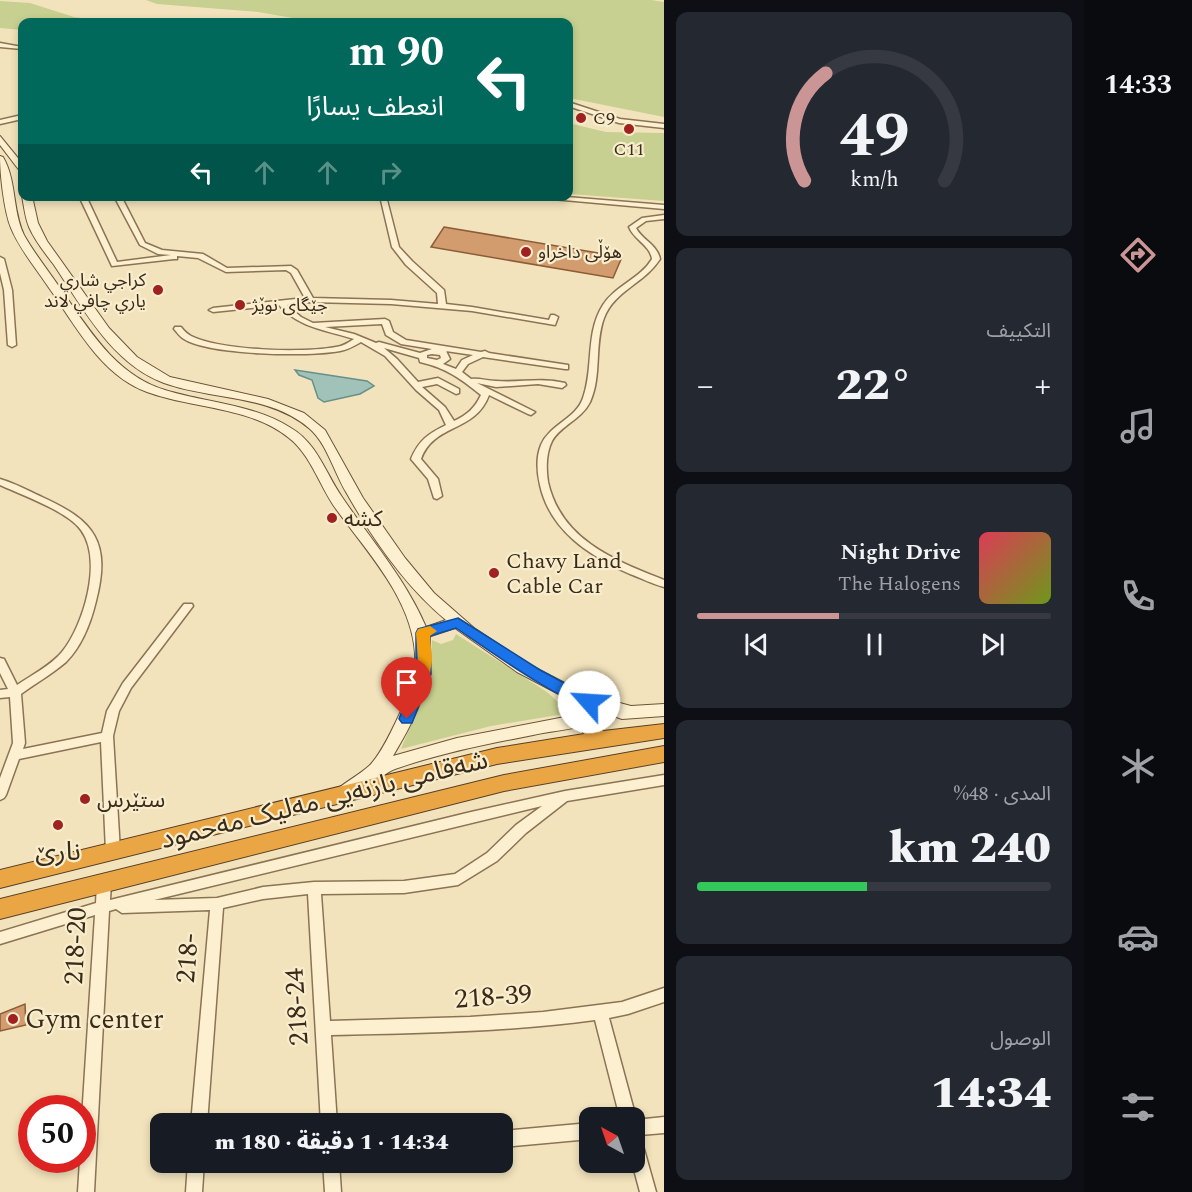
<!DOCTYPE html>
<html lang="ar">
<meta charset="utf-8">
<style>
body{margin:0;font-family:Spectral,"Noto Sans Arabic",serif;background:#242831;color:#f1f3f6;direction:rtl;height:100vh;display:flex;flex-direction:column;font-size:22px;white-space:nowrap}
*{box-sizing:border-box;margin:0}
p{font-size:20px;color:#9ea1a6}
.icon{flex:none;width:33px;height:33px;fill:none;stroke:currentColor;stroke-width:2;stroke-linecap:round;stroke-linejoin:round}
.map{position:relative;flex:1;overflow:hidden;direction:ltr}
.sheet{display:flex;flex-direction:column;gap:12px;padding:12px;background:#0d0f14;width:420px}
.sheet>*{flex:none}
.top-card{position:absolute;left:18px;top:18px;width:555px;height:183px;border-radius:12px;box-shadow:0 3px 9px #0003;direction:rtl;background:#00695c;color:#fff;overflow:hidden}
.needle{width:39px;rotate:320deg}
.fabs{position:absolute;left:579px;top:1107px;display:grid;gap:12px}
.fabs a{display:grid;place-items:center;width:66px;height:66px;border-radius:12px;background:#171b24;box-shadow:0 3px 9px #0003;font-size:30px}
.speed{position:absolute;left:18px;top:1095px;display:flex;gap:12px;font-size:30px;font-weight:700;text-align:center}
.speed>*{display:grid;place-content:center;width:78px;height:78px;border-radius:50%;background:#171b24;box-shadow:0 3px 9px #0003;line-height:1}
.speed .limit{border:9px solid #d22;background:#fff;color:#111}
.pin{position:absolute;display:grid;place-items:center;width:51px;height:51px;color:#fff;margin:-62px -26px;border-radius:50% 50% 50% 0;rotate:-45deg;box-shadow:0 0 6px #0007}
.pin .icon{rotate:45deg}
.me{position:absolute;width:66px;margin:-33px;rotate:296deg;stroke-linejoin:round;filter:drop-shadow(0 0 4px #0008)}
.turn{display:flex;align-items:center;gap:21px;height:126px;padding:0 30px;font-size:27px}
.turn .icon{width:78px;height:78px;stroke-width:2.5}
.turn b{display:block;font-size:42px;line-height:51px}
.lanes{display:flex;align-items:center;height:57px;padding:0 30px;background:#0003;justify-content:center;gap:30px;direction:ltr}
.lanes .off{opacity:.35}
.big{font-size:45px;font-weight:800;line-height:1.1}
.sheet .card{flex:1;display:flex;flex-direction:column;justify-content:center;gap:9px;min-width:0;padding:0 21px;border-radius:12px;background:#242831}
.sheet .dial{align-items:center;gap:0}
.dial svg{height:156px;overflow:visible;fill:none;stroke:#363941;stroke-width:7;stroke-linecap:round;text-anchor:middle}
.dial text{fill:#f1f3f6;stroke:none}
.song{display:flex;align-items:center;gap:18px}
.cover{width:72px;height:72px;border-radius:9px;background:linear-gradient(135deg,hsl(350 70% 55%),hsl(80 70% 35%))}
.played{height:6px;border-radius:3px;background:linear-gradient(90deg,#cc9595 40%,#363941 40%)}
.keys{display:flex;justify-content:space-around;direction:ltr}
.heat{display:flex;justify-content:space-between;align-items:center;font-size:33px;direction:ltr}
.charge{height:9px;border-radius:4px;background:linear-gradient(90deg,#34c759 48%,#363941 0)}
.trip{position:absolute;left:150px;top:1113px;width:363px;height:60px;border-radius:12px;background:#171b24;box-shadow:0 3px 9px #0003;font-weight:800;line-height:60px;text-align:center;direction:rtl}
main{display:flex;flex:1;min-height:0}
.menu{display:flex;flex-direction:column;width:108px;justify-content:space-around;align-items:center;background:#090b0e;color:#9ea1a6}
.menu .icon{width:42px;height:42px}
.menu .current{color:#cc9595}
.menu b{font-size:27px;color:#f1f3f6}
.map>svg:first-child{display:block}
.green{fill:#c7d090}
.water{fill:#a1c2b9;stroke:#679188;stroke-width:1.5}
.building{fill:#d39c6f;stroke:#8c5c38;stroke-width:1.5}
.lines{fill:none;stroke-linecap:round;stroke-linejoin:round}
.street-casing{stroke:#8b7354;stroke-width:3}
.secondary-casing{stroke:#6c5438;stroke-width:2}
.highway-casing{stroke:#584029;stroke-width:2}
.street{fill:#fcf0d0;fill-rule:evenodd}
.secondary{fill:#fcf0d0;fill-rule:evenodd}
.highway{fill:#eaa644;fill-rule:evenodd}
.route{fill:#1a73e8;stroke:#114b97;stroke-width:1.5}
.slow{fill:#f59e0b}
.poi-dot{fill:#9f221f;stroke:#f8edcd;stroke-width:2}
.labels{text-anchor:middle;stroke-width:4.5;stroke-linejoin:round;paint-order:stroke}
.far-poi-label{font-size:18px;fill:#392a1a;stroke:#f8edcd;text-anchor:start}
.poi-label{font-size:22px;fill:#392a1a;stroke:#f8edcd;text-anchor:start}
.near-street-label{font-size:27px;fill:#392a1a;stroke:#f8edcd}
.near-poi-label{font-size:27px;fill:#392a1a;stroke:#f8edcd}
</style>
<main>
<nav class="menu">
<b>14:33</b>
<svg class="icon current" aria-label="directions" viewBox="0 0 24 24"><path d="M12 3l9 9-9 9-9-9zM9 14v-3h6M13 9l2 2-2 2"/></svg>
<svg class="icon" aria-label="music" viewBox="0 0 24 24"><path d="M9 18V5l10-2v13"/><circle cx="6" cy="18" r="3"/><circle cx="16" cy="16" r="3"/></svg>
<svg class="icon" aria-label="phone" viewBox="0 0 24 24"><path d="M5 4h4l2 5-3 2q2 4 5 5l2-3 5 2v4C11 20 4 13 5 4z"/></svg>
<svg class="icon" aria-label="climate" viewBox="0 0 24 24"><path d="M12 3v18M4 7l16 10M4 17L20 7"/></svg>
<svg class="icon" aria-label="car" viewBox="0 0 24 24"><path d="M5 17H2v-5l4-1 3-4h7l3 4 3 1v5h-3M9 17h6M6 11h13"/><circle cx="7" cy="17" r="2"/><circle cx="17" cy="17" r="2"/></svg>
<svg class="icon" aria-label="filters" viewBox="0 0 24 24"><path d="M4 7h16M4 17h16"/><circle cx="9" cy="7" r="2"/><circle cx="15" cy="17" r="2"/></svg>
</nav>
<section class="sheet">
<div class="card dial"><svg viewBox="0 0 100 80">
<path d="M14 69A42 42 0 1 1 86 69"/>
<path d="M14 69A42 42 0 0 1 25 14" stroke="#cc9595"/>
<text x="50" y="56" font-size="32" font-weight="700">49</text>
<text x="50" y="72" font-size="11">km/h</text>
</svg></div>
<div class="card"><p>التكييف</p>
<div class="heat"><a>−</a><b class="big">22°</b><a>+</a></div>
</div>
<div class="card">
<div class="song"><i class="cover"></i><div><b>Night Drive</b><p>The Halogens</p></div></div>
<div class="played"></div>
<div class="keys"><svg class="icon" aria-label="previous" viewBox="0 0 24 24"><path d="M18 5L8 12l10 7zM5 5v14"/></svg><svg class="icon" aria-label="pause" viewBox="0 0 24 24"><path d="M8 5v14M16 5v14"/></svg><svg class="icon" aria-label="next" viewBox="0 0 24 24"><path d="M6 5l10 7-10 7zM19 5v14"/></svg></div>
</div>
<div class="card"><p>المدى · 48%</p><b class="big">240 km</b><div class="charge"></div></div>
<div class="card"><p>الوصول</p><b class="big">14:34</b></div>
</section>
<div class="map">
<svg width="664" height="1192" viewBox="0 0 664 1192">
<rect width="100%" height="100%" fill="#f2e3bc"/>
<g class="green">
<path d="M146 0H651L664 2V117L569 98 568 22H316L258 12 157 4Z"/>
<path d="M0 1 30 3 74 17 110 22H22V30L0 28Z"/>
<path d="M568 123 606 132 664 133V201L569 194Z"/>
<path d="M456 634 547 692 570 713 491 726 401 749 430 676 432 640 441 644 453 640Z"/>
</g>
<path class="water" d="M295 370 367 381 374 386 360 394 324 402 318 398 312 380 299 375Z"/>
<g class="building">
<path d="M444 227 622 257 613 278 431 247Z"/>
<path d="M25 1004 26 1025 0 1031V1014Z"/>
</g>
<g class="lines">
<defs>
<g id="street">
<path d="M0 43 22 47V49L0 47Z"/>
<path d="M568 102 620 119 664 124V128L619 123 568 106Z"/>
<path d="M22 115V119L0 124V120Z"/>
<path d="M79 196H86L117 262 171 255 158 254 140 245 114 196H121L145 243 162 250 203 254 227 268 291 266 297 270 313 298 391 300 438 304 437 293 406 265 392 247 380 196H386L399 247 412 261 444 290 446 304 472 307 549 320 551 315H554L558 317 555 325 472 311 391 304 310 302 287 305 301 317 313 323 385 319 389 321 393 332 406 340 481 352 485 351 489 353 568 365V369H565L483 357 468 364 462 372 471 379C480 378 487 381 496 381 521 383 538 377 565 383L566 385 562 388 538 384 496 387 477 383 535 412 531 415 528 414 489 395C475 433 434 423 421 459L438 479 442 496 437 499 434 498 428 479 411 459C419 440 428 434 446 425L439 410 416 390 385 356 361 342C354 346 347 350 340 351 309 357 209 355 184 339 180 337 177 332 174 329L175 327H181C184 331 187 334 191 336 222 351 303 353 336 347 343 346 348 343 354 339 326 330 299 328 279 305L213 312 209 310 213 308 305 298 291 273 286 270 226 272 198 258 177 256V259H174L112 266ZM382 324 386 335 401 344 432 349 420 353 379 342 376 343 354 334 325 327ZM384 348 419 358 420 362C446 368 460 378 481 395 475 408 467 415 454 421L445 407 422 387 437 384 456 394 459 393V389L438 378 418 382 397 359ZM439 350 473 355 462 360 456 369 443 364 450 359 446 351ZM432 354 440 355 441 358 437 360 427 358V355Z"/>
<path d="M519 196H554L664 205V209Z"/>
<path d="M664 215V219L646 221 636 228C642 240 657 244 660 259 645 283 614 291 604 318 594 345 602 376 590 402 581 420 561 425 552 441 546 453 546 469 548 482 561 540 614 560 664 580V587C652 584 641 578 630 574 590 556 550 531 540 485 537 472 536 457 541 445 550 424 576 419 583 398 594 368 585 333 603 305 616 285 640 279 652 259 650 245 634 240 629 227L642 218Z"/>
<path d="M0 257 4 259 12 290 16 345 12 347 8 345 4 290 0 273Z"/>
<path d="M0 479C14 483 29 491 42 497 95 521 111 542 96 601 91 622 82 646 66 662 52 674 36 683 21 694L25 743 23 749 102 733 107 711 123 683 184 604H192L193 606 131 688 119 711 113 736 120 851 118 855 113 856 108 855 106 851 101 742 19 759 6 795 4 798 0 800V778L13 743 10 697 0 698V690L8 689 0 673V658L4 659 17 685C32 675 50 666 62 652 84 625 103 560 81 530 67 511 22 495 0 485Z"/>
<path d="M664 775V785L567 801 526 833 497 861 458 885 404 893 321 894 330 1021 470 1017 543 1012 622 1002 664 988V1002L628 1014 609 1018 636 1118 635 1120 664 1117V1133L640 1135 656 1192H640L632 1162H634V1118H620L595 1020C507 1032 419 1033 331 1035L337 1124H321L308 894 263 899 223 908 207 1124H191L210 910 122 913 116 909 109 911 94 1192H78L80 1160H82V1118L95 915 0 944V932L96 903 97 883 99 879 104 877 109 879 111 883 110 900 471 812 565 791ZM542 806 516 825 487 853 455 874 404 881 314 882 263 887 217 898 154 900Z"/>
<path d="M590 1123V1139L502 1147V1131Z"/>
<path d="M188 1162H204L202 1192H186Z"/>
<path d="M323 1162H339L341 1192H325Z"/>
</g>
<g id="secondary">
<path d="M0 136 22 163V171L19 170 0 145Z"/>
<path d="M0 156 3 157C17 181 12 210 24 235 34 253 48 270 60 288 88 328 115 375 165 390 207 403 253 404 291 428 317 443 326 474 342 497 371 540 405 578 426 627L446 620C405 586 372 538 346 492 334 472 327 444 310 429 270 394 211 400 164 383 112 364 83 308 54 265 45 253 35 241 29 227 25 217 24 206 22 196H32L38 223 47 241 109 328 137 357 170 377 268 399 304 413 325 430 363 498 405 558 434 593 474 628 528 664 586 694 631 706 664 704V716L622 719 574 702 517 672 455 628 428 637C435 681 415 719 393 756L457 738 596 711 602 713 604 717 602 721C583 727 563 730 543 733 493 743 443 752 395 769 379 775 355 802 340 797L337 792 340 787C349 780 360 774 369 766 381 755 394 726 401 711 408 693 416 674 415 654 412 599 367 552 336 509 320 487 311 455 289 438 249 406 193 409 147 392 100 375 75 324 47 285 35 267 19 248 11 228 4 211 0 174 0 156Z"/>
</g>
<g id="highway">
<path d="M587 712 594 714 603 731 664 724V738L497 764 0 888V870L497 748 584 734 577 719 580 714Z"/>
<path d="M664 746V762L504 791 0 919V899L504 775Z"/>
</g>
</defs>
<use href="#street" class="street-casing"/>
<use href="#secondary" class="secondary-casing"/>
<use href="#highway" class="highway-casing"/>
<use href="#street" class="street"/>
<use href="#secondary" class="secondary"/>
<use href="#highway" class="highway"/>
</g>
<path class="route" d="M458 618 540 670 594 699 596 702 594 706C574 712 477 642 456 628L430 636 431 674 412 723H402L399 719 416 674V633L418 629Z"/>
<path class="slow" d="M430 626 437 631 430 636 432 659 429 681 422 686 414 681 418 659 416 633 418 629Z"/>
<g class="poi-dot">
<circle cx="581" cy="118" r="6"/>
<circle cx="629" cy="129" r="6"/>
<circle cx="526" cy="252" r="6"/>
<circle cx="158" cy="290" r="6"/>
<circle cx="240" cy="305" r="6"/>
<circle cx="332" cy="518" r="6"/>
<circle cx="494" cy="573" r="6"/>
<circle cx="85" cy="799" r="6"/>
<circle cx="58" cy="825" r="6"/>
<circle cx="13" cy="1019" r="6"/>
</g>
<g class="labels">
<g class="far-poi-label">
<text x="593" y="124">C9</text>
<text x="629" y="155" text-anchor="middle">C11</text>
<text x="538" y="258">هۆڵی داخراو</text>
<text x="146" y="286" text-anchor="end">كراجي شاري<tspan x="146" dy="21">ياري چافي لاند</tspan></text>
<text x="252" y="311">جێگای نوێژ</text>
</g>
<g class="poi-label">
<text x="344" y="526">كشه</text>
<text x="506" y="568">Chavy Land<tspan x="506" dy="25">Cable Car</tspan></text>
<text x="97" y="807">ستێرس</text>
</g>
<g class="near-street-label">
<text transform="translate(324 799) rotate(-14)" y="9">شەقامی بازنەیی مەلیک مەحمود</text>
<text transform="translate(75 946) rotate(-87)" y="9">218-20</text>
<text transform="translate(187 958) rotate(-85)" y="9">218-</text>
<text transform="translate(493 996) rotate(-4)" y="9">218-39</text>
<text transform="translate(296 1007) rotate(-94)" y="9">218-24</text>
</g>
<g class="near-poi-label">
<text x="58" y="860">نارێ</text>
<text x="25" y="1028" text-anchor="start">Gym center</text>
</g>
</g>
</svg>
<div class="fabs">
<a><svg class="needle" viewBox="-14 -14 28 28"><path d="M0-13l5 13h-10z" fill="#e53935"/><path d="M0 13l5-13h-10z" fill="#9ea1a6"/></svg></a>
</div>
<div class="speed"><div class="limit">50</div></div>
<div class="pin" style="left:407px;top:719px;background:#d93025"><svg class="icon" aria-label="arrive" viewBox="0 0 24 24"><path d="M6 21V4h12l-3 4 3 4H6"/></svg></div>
<svg class="me" style="left:589px;top:702px" viewBox="-20 -20 40 40"><circle r="19" fill="#fff"/><path d="M0-13L10 11 0 6-10 11z" fill="#1a73e8"/></svg>
<div class="trip">14:34 · 1 دقيقة · 180 m</div>
<div class="top-card">
<div class="turn"><svg class="icon" aria-label="left" viewBox="0 0 24 24"><path d="M17 20v-9H6M10 6l-5 5 5 5"/></svg><div><b>90 m</b>انعطف يسارًا</div></div>
<div class="lanes"><svg class="icon" aria-label="left" viewBox="0 0 24 24"><path d="M17 20v-9H6M10 6l-5 5 5 5"/></svg><svg class="icon off" aria-label="ahead" viewBox="0 0 24 24"><path d="M12 20V5M6 11l6-6 6 6"/></svg><svg class="icon off" aria-label="ahead" viewBox="0 0 24 24"><path d="M12 20V5M6 11l6-6 6 6"/></svg><svg class="icon off" aria-label="right" viewBox="0 0 24 24"><path d="M7 20v-9h11M14 6l5 5-5 5"/></svg></div>
</div>
</div>
</main>
